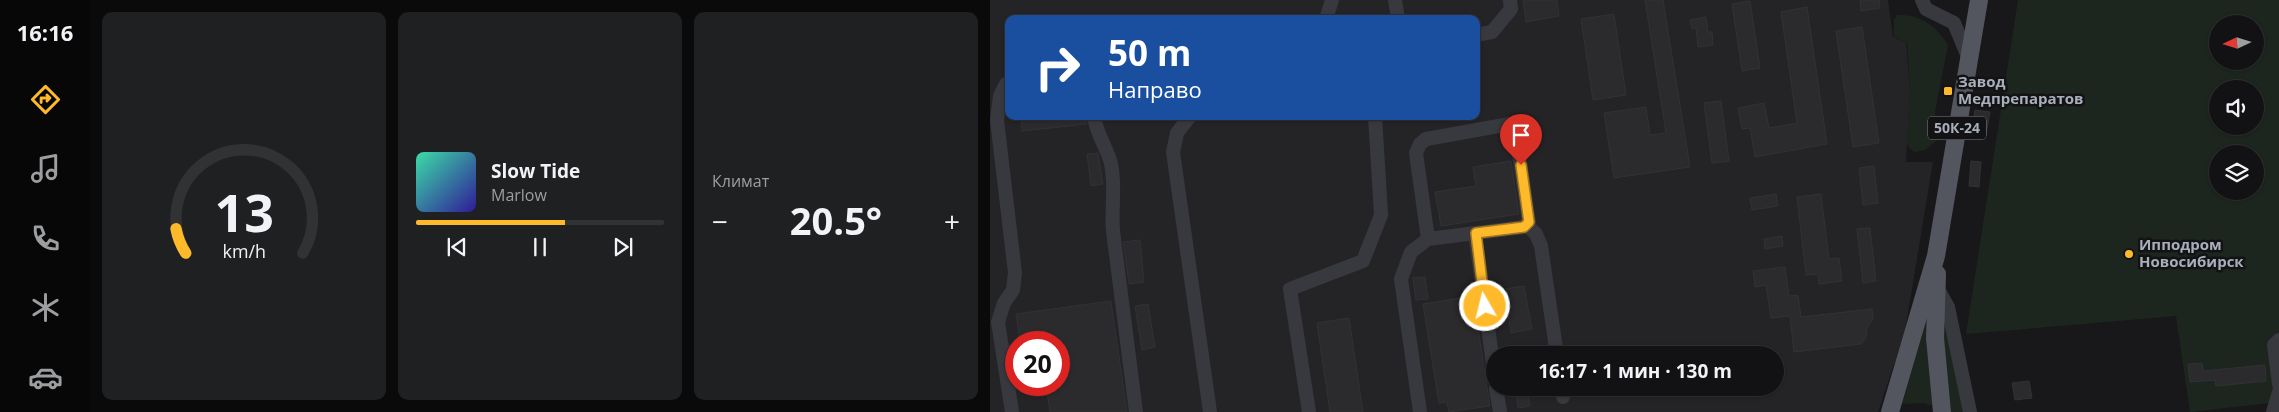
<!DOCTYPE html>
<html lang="ru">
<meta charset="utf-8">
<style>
body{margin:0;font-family:"Open Sans",sans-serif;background:#1f2022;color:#f1f3f6;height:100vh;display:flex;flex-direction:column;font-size:19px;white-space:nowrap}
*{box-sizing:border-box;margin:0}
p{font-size:16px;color:#9c9ea0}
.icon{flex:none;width:28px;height:28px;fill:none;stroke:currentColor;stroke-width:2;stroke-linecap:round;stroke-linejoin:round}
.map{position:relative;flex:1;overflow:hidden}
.sheet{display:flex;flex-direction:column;gap:12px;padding:12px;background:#0a0a0b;width:900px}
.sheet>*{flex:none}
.guide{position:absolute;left:15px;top:15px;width:475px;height:105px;border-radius:10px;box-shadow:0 1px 4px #0004,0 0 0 1px #313234;background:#1a4fa0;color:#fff;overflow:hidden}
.needle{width:32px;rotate:266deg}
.tools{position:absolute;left:1219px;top:15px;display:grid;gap:10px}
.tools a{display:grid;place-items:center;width:55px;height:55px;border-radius:50%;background:#121214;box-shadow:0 1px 4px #0004,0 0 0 1px #313234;font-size:25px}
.speed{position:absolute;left:15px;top:331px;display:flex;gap:10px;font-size:25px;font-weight:700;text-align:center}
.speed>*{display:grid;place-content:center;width:65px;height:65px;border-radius:50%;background:#121214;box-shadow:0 1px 4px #0004,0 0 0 1px #313234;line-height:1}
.speed .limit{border:8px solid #d22;background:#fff;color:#111}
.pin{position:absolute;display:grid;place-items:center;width:42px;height:42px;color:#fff;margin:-51px -21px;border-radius:50% 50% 50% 0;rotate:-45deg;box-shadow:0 0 5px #0007}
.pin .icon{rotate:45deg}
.me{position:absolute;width:55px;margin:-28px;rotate:352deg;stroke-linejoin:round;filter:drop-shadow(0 0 4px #0008)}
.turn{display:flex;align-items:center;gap:18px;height:105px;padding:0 20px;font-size:22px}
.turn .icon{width:65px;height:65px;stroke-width:2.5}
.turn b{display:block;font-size:35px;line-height:42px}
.big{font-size:38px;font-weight:700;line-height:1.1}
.sheet .tile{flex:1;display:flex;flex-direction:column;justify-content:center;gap:8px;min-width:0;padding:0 18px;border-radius:10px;background:#1f2022}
.sheet .dial{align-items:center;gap:0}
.dial svg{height:130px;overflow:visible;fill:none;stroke:#313234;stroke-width:7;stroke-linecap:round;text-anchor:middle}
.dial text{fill:#f1f3f6;stroke:none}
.song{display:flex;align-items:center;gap:15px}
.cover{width:60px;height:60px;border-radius:8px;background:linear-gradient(135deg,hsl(160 70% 55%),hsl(250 70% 35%))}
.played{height:5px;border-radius:2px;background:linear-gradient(90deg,#ffba2b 60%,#313234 60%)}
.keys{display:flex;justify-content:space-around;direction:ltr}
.heat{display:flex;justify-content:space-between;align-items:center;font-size:28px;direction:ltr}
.sheet .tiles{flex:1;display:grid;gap:12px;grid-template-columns:repeat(3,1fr)}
.trip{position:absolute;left:496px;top:346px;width:298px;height:50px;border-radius:25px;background:#121214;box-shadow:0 1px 4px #0004,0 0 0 1px #313234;font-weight:700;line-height:50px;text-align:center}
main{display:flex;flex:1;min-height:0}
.menu{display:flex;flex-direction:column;width:90px;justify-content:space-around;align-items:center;background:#070708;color:#9c9ea0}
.menu .icon{width:35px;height:35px}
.menu .on{color:#ffba2b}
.menu b{font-size:22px;color:#f1f3f6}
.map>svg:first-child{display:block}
.built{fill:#242427;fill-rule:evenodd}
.green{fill:#1d261e;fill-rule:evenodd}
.building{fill:#2b2b2e;stroke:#323136}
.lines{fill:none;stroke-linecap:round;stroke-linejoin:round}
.minor{stroke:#38393f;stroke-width:14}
.major{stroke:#54565f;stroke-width:18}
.route-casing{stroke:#a6791c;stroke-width:12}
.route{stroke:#ffba2b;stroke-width:9}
.poi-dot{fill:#ffba2b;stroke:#131315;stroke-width:2}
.labels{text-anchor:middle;stroke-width:5;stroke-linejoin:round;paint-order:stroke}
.shield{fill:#131315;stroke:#7c8089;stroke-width:1}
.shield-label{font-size:14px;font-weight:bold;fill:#a9aebb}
.poi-label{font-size:15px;font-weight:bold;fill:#a9aebb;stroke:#131315;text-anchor:start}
</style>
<main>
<nav class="menu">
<b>16:16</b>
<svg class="icon on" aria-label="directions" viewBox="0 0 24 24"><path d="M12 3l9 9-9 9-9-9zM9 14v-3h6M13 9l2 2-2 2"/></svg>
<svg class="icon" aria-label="music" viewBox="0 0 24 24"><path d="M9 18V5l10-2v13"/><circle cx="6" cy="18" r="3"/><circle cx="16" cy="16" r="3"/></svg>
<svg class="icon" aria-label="phone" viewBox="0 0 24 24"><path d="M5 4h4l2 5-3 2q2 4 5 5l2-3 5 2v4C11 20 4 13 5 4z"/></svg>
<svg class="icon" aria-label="climate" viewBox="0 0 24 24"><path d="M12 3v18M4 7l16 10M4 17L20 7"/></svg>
<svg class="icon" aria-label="car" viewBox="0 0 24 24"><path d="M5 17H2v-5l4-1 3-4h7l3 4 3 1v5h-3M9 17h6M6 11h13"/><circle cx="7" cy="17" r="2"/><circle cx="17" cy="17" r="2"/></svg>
</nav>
<section class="sheet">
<div class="tiles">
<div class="tile dial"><svg viewBox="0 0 100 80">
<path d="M14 69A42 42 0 1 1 86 69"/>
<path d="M14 69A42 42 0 0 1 8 54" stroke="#ffba2b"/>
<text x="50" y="56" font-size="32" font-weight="700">13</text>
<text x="50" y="72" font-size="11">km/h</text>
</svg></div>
<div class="tile">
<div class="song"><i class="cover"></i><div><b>Slow Tide</b><p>Marlow</p></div></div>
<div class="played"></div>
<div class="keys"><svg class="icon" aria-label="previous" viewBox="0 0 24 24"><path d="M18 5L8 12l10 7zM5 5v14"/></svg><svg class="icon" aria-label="pause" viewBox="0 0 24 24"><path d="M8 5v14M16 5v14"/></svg><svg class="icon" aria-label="next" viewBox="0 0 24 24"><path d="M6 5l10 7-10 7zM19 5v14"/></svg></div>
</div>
<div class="tile"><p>Климат</p>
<div class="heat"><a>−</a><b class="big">20.5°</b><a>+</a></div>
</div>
</div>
</section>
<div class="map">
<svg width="1289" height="412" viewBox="0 0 1289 412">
<rect width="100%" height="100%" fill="#18181a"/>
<path class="built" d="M0 0H898L903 37 916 43 920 89 916 162H943L915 331 888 412H0ZM19 19H486V116H19ZM26 342H69V385H26ZM505 355H785V388H505Z"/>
<g class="green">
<path d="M1028 0H1289V402L1200 412 1186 316 976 334ZM1228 24H1265V61H1228ZM1228 89H1265V126H1228ZM1228 154H1265V191H1228Z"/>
<path d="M907 15C930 14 947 26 958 45L945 112 946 141 935 150 925 152 919 148 917 143 920 89 917 43 904 37V20Z"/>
<path d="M953 308 973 412H961L951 325Z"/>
<path d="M936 323 943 406 934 403 912 404Z"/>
</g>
<g class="building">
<path d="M533 0H567L569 16 536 22Z"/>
<path d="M655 0H673L700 167 624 178 614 113 656 107 660 135 676 133Z"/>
<path d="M870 0H889L890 8 871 11Z"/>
<path d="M760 1 770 68 752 71 742 4Z"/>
<path d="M817 7 837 144 765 157 760 128 752 129 748 108 774 103 779 128 807 123 791 12Z"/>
<path d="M624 14 636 95 603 100 591 19Z"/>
<path d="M716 17 718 32H722L723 45 708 47 706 28 702 29 700 20Z"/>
<path d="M872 27 889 143 863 147 846 31Z"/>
<path d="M731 101 739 161 722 163 714 103Z"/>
<path d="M985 110 1000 112 996 134 982 132Z"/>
<path d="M31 116H95L97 124 32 131Z"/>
<path d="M108 153 113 184 101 186 97 154Z"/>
<path d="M521 161 529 214 451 226 445 192 486 186 483 167Z"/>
<path d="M981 161 991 162 989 187 979 186Z"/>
<path d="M884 166 888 203 873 205 869 168Z"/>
<path d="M786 194 788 206 762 210 760 198Z"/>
<path d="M831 194 839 259 849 258 852 281 829 284 828 274 816 275 807 197Z"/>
<path d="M880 228 886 281 873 283 867 229Z"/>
<path d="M792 236 793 246 775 249 774 239Z"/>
<path d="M150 240 154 282 139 284 133 242Z"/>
<path d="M795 267 799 296 808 295 811 317 882 309 883 319 876 330 877 336 871 344 804 352 800 316 781 318 776 285 765 287 763 271Z"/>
<path d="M435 277 438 299 426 300 423 278Z"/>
<path d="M534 286 542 329 521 333 514 289Z"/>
<path d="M483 296 500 406 459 412 457 402 449 403 433 304Z"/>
<path d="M121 301 137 412H60L56 385H69V342H50L49 338 30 341 26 314Z"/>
<path d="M158 304 165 347 152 350 145 306Z"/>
<path d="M359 318 373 412H340L327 323Z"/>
<path d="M1212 363 1213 371 1275 365 1276 381 1226 386 1225 380 1200 382 1198 364Z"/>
<path d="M1039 381 1042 398 1025 400 1022 383Z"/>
<path d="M537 389 540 406 528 408 526 391Z"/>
</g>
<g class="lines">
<g class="minor">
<path d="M405 0 408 19"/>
<path d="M932 0 936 9 964 23 979 59"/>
<path d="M336 19 342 0"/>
<path d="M486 35 502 32 521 9 520 0"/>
<path d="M19 84H16L10 96 7 120 25 273 23 290 14 303 8 322 22 412"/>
<path d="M104 116C106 134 118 149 121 164 126 186 121 209 123 231L146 412"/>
<path d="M200 116 187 133 183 152 220 412"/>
<path d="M536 224 546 234 551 246 567 355"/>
<path d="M485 233 505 378"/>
<path d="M947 287 958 307 980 412"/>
<path d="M1289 340 1284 345 1289 384"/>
<path d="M506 388 510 412"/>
<path d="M571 388 573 397"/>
<path d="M319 412 300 289 373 261 391 215 385 116"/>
<path d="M430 412 411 279 421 252 438 239 534 227 539 222 525 127 520 124 436 139 430 144 426 153 438 239"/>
<path d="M1283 412 1289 392"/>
</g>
<g class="major">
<path d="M947 274 945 338 952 412"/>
<path d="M900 412 946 256 989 0"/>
</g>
</g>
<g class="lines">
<defs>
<path id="route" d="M495 306 486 233 534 227 539 222 531 165"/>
</defs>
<use href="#route" class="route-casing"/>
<use href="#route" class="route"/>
</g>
<g class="poi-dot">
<rect x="953" y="86" width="10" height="10" rx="2.5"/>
<circle cx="1139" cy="254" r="5"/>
</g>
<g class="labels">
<rect class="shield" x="938" y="116.5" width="58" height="23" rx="4"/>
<g class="shield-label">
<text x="967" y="133">50К-24</text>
</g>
<g class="poi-label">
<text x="968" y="87">Завод<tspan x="968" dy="17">Медпрепаратов</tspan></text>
<text x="1149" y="250">Ипподром<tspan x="1149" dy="17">Новосибирск</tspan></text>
</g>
</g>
</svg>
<div class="tools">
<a><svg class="needle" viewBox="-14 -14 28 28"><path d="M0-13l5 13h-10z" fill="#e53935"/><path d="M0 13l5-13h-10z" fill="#9c9ea0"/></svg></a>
<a><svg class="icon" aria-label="sound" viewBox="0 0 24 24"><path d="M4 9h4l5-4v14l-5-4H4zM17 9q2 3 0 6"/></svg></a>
<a><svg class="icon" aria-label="layers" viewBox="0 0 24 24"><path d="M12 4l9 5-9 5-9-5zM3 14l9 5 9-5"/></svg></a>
</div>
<div class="speed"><div class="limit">20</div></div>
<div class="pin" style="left:531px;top:165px;background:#d93025"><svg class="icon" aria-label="arrive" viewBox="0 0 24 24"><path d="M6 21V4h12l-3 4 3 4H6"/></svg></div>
<svg class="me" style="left:495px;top:306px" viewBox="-20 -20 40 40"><circle r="17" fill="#ffba2b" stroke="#fff" stroke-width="3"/><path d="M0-11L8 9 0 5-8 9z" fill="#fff"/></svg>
<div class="trip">16:17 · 1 мин · 130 m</div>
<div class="guide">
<div class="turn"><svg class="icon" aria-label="right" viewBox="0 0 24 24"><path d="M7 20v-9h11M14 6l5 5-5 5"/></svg><div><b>50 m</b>Направо</div></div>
</div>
</div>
</main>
